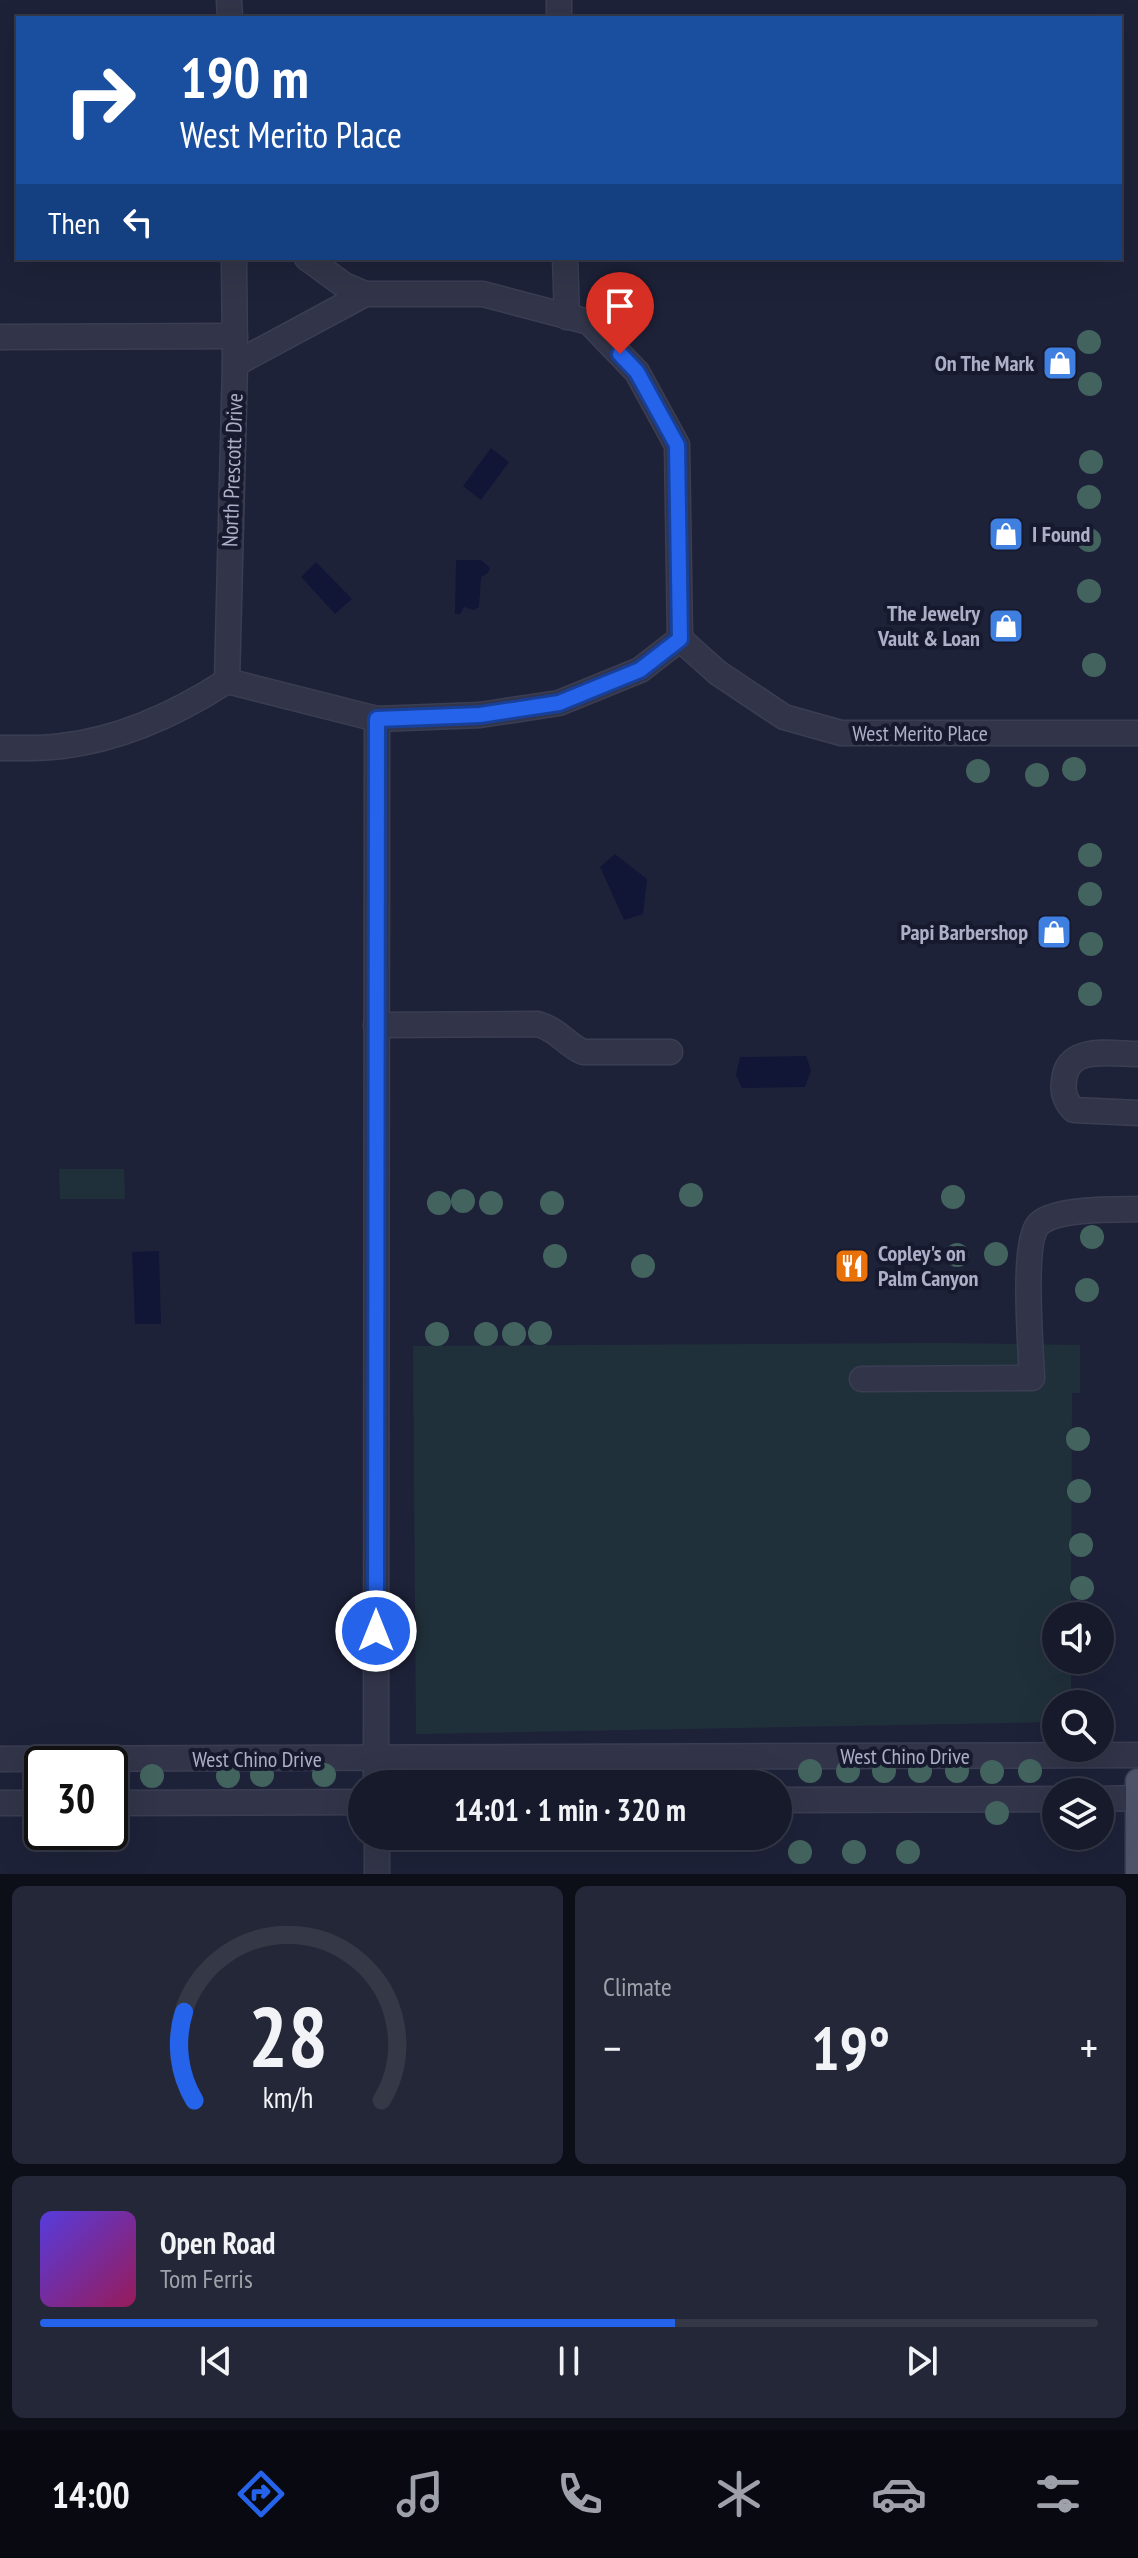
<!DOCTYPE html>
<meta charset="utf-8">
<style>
body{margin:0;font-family:"PT Sans Narrow",sans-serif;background:#232737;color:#f1f3f6;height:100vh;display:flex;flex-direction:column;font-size:30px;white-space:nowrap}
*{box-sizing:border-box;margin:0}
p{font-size:26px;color:#9ea1a9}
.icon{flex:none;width:44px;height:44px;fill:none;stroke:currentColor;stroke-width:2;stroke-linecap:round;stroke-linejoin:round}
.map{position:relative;height:1874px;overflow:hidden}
.side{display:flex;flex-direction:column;gap:12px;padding:12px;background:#0c0e18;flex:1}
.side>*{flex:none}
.top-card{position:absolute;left:16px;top:16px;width:1106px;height:244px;border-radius:0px;box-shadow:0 8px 32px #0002,0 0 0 2px #353847;background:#1a4fa0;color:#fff;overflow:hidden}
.tools{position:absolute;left:1042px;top:1602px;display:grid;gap:16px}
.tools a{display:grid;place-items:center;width:72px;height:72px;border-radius:50%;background:#161a2b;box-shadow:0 8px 32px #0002,0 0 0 2px #353847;font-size:40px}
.speed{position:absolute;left:24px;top:1746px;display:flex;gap:16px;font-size:40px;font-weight:700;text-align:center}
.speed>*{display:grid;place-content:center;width:104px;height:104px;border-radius:50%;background:#161a2b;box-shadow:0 8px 32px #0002,0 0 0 2px #353847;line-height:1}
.speed .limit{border:4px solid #111;border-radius:12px;background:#fff;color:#111}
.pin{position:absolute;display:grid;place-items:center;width:68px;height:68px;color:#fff;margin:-82px -34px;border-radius:50% 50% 50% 0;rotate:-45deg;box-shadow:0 0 8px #0007}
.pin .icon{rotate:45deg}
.me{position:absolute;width:88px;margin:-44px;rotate:0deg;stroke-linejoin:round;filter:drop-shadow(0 0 6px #0008)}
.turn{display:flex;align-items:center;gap:28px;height:168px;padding:0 32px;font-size:36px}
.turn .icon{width:104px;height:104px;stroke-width:2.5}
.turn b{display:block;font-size:56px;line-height:68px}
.then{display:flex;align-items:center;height:76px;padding:0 32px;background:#0003;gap:16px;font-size:30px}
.big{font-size:60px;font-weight:600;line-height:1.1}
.side .tile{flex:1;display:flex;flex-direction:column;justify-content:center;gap:12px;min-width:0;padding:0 28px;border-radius:12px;background:#232737}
.side .dial{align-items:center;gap:0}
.dial svg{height:208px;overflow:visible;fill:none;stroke:#353847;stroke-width:7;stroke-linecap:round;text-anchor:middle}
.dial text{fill:#f1f3f6;stroke:none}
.song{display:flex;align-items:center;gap:24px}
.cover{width:96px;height:96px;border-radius:12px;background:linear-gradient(135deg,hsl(250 70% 55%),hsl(330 70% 35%))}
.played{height:8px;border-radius:4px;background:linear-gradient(90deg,#2563eb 60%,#353847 60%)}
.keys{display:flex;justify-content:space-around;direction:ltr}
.heat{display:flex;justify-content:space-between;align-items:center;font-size:44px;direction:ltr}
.side .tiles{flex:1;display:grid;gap:12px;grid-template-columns:1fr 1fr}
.tile:last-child{grid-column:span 2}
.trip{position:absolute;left:348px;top:1770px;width:444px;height:80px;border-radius:40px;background:#161a2b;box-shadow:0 8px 32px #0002,0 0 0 2px #353847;font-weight:600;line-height:80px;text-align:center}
.tab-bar{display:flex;height:128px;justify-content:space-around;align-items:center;background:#090a11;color:#9ea1a9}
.tab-bar .icon{width:56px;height:56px}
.tab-bar .on{color:#2563eb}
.tab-bar b{font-size:36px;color:#f1f3f6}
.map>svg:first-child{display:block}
.green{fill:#20303a}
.water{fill:#111637}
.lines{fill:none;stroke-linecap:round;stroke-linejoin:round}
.minor-casing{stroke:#3b3e53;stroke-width:27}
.major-casing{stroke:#3b3e53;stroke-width:27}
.minor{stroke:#323549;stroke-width:24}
.major{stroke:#4f536a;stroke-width:24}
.tree{fill:#43635e}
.route-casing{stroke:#184099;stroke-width:20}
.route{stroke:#2563eb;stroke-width:14}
.labels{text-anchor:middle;stroke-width:8;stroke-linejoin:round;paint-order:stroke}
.poi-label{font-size:22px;font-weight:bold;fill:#acafc7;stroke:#171a2e;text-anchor:end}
.street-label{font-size:22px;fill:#acafc7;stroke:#171a2e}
</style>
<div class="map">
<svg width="1138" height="1874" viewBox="0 0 1138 1874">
<rect width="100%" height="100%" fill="#1e2239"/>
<g class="green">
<path d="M59 1169H124L125 1199H60Z"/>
<path d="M940 1343 1080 1345V1393H1072L1071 1616H1056V1660H1071V1704H1056V1722L416 1734 413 1346Z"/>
</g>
<g class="water">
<path d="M491 448 509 462 481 500 463 486Z"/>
<path d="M456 560H481L490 568 488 573 481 577 479 607 473 610 464 607 460 614H455Z"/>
<path d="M316 562 352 599 335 614 301 577Z"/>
<path d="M615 854 647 879 643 914 624 920 600 867Z"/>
<path d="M806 1056 811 1070 805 1087 742 1088 736 1075 740 1057Z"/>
<path d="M159 1251 161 1324H135L132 1252Z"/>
</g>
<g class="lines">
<defs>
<g id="minor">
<path d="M229 0 230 18"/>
<path d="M559 0V18"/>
<path d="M307 258 344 285 365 294"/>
<path d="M565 258 567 317"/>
<path d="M0 337 235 336"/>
<path d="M235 364 365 294H483L589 322 637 372 677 445 680 639"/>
<path d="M680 639 718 673 784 717 841 733H1138"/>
<path d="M227 681 235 364 234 258"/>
<path d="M0 748C20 748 42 749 62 746 122 739 176 714 227 681L377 719 480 715 559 703 640 670 680 639"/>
<path d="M376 1025 538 1024C560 1031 565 1044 583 1052H670"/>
<path d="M1138 1054C1111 1054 1067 1044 1064 1081 1062 1094 1066 1102 1074 1110L1138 1113"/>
<path d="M862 1379 1032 1378C1031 1349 1021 1239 1040 1223 1058 1208 1114 1210 1138 1209"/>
<path d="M0 1759 1138 1755"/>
<path d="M376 1784 377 719"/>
<path d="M1100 1799 1137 1798"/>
<path d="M778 1800 1056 1799"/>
<path d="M0 1803H42"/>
<path d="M110 1803 362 1802"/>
<path d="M377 1836V1874"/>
</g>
<path id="major" d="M1138 1874V1781"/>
</defs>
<use href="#minor" class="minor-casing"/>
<use href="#major" class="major-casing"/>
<use href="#minor" class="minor"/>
<use href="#major" class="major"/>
</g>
<g class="tree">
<circle cx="1089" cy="342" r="12"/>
<circle cx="1090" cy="384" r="12"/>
<circle cx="1091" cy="462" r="12"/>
<circle cx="1089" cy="497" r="12"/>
<circle cx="1089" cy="540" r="12"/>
<circle cx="1089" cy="591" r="12"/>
<circle cx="1094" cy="665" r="12"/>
<circle cx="1074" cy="769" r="12"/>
<circle cx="978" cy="771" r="12"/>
<circle cx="1037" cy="775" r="12"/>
<circle cx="1090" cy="855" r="12"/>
<circle cx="1090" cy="894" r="12"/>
<circle cx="1091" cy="944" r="12"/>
<circle cx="1090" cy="994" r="12"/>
<circle cx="691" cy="1195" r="12"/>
<circle cx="953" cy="1197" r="12"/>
<circle cx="463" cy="1201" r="12"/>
<circle cx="439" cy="1203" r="12"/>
<circle cx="491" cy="1203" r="12"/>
<circle cx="552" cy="1203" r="12"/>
<circle cx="1092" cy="1237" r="12"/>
<circle cx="996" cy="1254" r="12"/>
<circle cx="957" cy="1255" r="12"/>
<circle cx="555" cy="1256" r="12"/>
<circle cx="643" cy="1266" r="12"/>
<circle cx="1087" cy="1290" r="12"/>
<circle cx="540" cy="1333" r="12"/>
<circle cx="437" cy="1334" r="12"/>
<circle cx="486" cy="1334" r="12"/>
<circle cx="514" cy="1334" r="12"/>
<circle cx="1078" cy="1439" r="12"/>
<circle cx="1079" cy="1491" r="12"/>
<circle cx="1081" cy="1545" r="12"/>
<circle cx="1082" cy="1588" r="12"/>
<circle cx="810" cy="1771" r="12"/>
<circle cx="848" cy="1771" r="12"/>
<circle cx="884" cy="1771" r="12"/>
<circle cx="920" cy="1771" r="12"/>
<circle cx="957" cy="1771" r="12"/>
<circle cx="1030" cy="1771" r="12"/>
<circle cx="992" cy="1772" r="12"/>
<circle cx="262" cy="1775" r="12"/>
<circle cx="324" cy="1775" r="12"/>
<circle cx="152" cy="1776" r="12"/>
<circle cx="228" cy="1776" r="12"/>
<circle cx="997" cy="1813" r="12"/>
<circle cx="800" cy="1852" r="12"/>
<circle cx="854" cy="1852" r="12"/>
<circle cx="908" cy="1852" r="12"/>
</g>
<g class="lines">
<defs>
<path id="route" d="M376 1631 377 719 480 715 559 703 640 670 680 639 677 445 637 372 620 354"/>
</defs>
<use href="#route" class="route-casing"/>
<use href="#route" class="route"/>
</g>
<defs>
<symbol id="shop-square" viewBox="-11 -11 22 22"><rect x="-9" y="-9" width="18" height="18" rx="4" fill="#3f7fe0" stroke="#171a2e"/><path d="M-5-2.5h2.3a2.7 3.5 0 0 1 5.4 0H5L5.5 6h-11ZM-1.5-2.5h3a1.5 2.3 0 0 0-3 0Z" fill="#fff"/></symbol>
<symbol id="restaurant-square" viewBox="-11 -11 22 22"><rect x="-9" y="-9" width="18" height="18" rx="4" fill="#e8710a" stroke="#171a2e"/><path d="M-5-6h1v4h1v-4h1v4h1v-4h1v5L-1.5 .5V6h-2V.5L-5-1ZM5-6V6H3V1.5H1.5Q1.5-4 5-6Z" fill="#fff"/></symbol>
</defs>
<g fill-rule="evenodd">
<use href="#shop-square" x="1040" y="343" width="40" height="40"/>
<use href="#shop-square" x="986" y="514" width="40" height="40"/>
<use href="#shop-square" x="986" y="606" width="40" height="40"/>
<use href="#shop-square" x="1034" y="912" width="40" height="40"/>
<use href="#restaurant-square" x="832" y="1246" width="40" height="40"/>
</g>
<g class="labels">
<g class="poi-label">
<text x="1034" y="371">On The Mark</text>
<text x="1032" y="542" text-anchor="start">I Found</text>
<text x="980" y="621">The Jewelry<tspan x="980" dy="25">Vault &amp; Loan</tspan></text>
<text x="1028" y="940">Papi Barbershop</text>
<text x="878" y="1261" text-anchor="start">Copley's on<tspan x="878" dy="25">Palm Canyon</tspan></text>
</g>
<g class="street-label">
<text transform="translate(232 470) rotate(-88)" y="8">North Prescott Drive</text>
<text x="920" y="741">West Merito Place</text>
<text x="905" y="1764">West Chino Drive</text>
<text x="257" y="1767">West Chino Drive</text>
</g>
</g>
</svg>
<div class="tools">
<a><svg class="icon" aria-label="sound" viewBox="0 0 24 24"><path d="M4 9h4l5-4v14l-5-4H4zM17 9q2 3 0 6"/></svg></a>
<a><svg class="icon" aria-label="search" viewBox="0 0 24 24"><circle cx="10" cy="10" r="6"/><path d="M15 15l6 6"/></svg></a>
<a><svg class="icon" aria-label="layers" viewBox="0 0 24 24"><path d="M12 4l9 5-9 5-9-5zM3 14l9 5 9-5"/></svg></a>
</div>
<div class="speed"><div class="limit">30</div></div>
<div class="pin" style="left:620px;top:354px;background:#d93025"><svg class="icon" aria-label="arrive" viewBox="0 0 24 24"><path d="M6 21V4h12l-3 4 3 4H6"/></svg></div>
<svg class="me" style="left:376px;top:1631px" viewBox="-20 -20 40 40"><circle r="17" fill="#2563eb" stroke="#fff" stroke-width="3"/><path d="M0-11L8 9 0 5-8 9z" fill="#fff"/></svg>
<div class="trip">14:01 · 1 min · 320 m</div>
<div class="top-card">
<div class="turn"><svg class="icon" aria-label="right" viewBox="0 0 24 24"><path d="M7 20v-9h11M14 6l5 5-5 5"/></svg><div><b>190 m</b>West Merito Place</div></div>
<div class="then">Then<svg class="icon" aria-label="left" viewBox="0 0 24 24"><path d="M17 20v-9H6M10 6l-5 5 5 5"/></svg></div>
</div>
</div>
<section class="side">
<div class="tiles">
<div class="tile dial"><svg viewBox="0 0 100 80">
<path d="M14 69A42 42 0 1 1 86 69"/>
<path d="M14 69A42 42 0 0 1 10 35" stroke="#2563eb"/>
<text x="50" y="56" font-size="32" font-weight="700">28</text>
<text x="50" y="72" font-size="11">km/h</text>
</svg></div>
<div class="tile"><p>Climate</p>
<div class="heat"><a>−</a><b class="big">19°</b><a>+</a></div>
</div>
<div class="tile">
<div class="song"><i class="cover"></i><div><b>Open Road</b><p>Tom Ferris</p></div></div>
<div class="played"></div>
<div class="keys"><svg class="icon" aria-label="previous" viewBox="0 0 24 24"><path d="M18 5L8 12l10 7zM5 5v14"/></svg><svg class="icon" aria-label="pause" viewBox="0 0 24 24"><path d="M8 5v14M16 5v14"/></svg><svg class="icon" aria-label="next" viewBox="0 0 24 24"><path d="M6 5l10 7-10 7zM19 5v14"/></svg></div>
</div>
</div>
</section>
<nav class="tab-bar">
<b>14:00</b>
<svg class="icon on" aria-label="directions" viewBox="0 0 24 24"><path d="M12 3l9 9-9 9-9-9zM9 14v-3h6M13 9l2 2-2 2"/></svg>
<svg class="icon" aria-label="music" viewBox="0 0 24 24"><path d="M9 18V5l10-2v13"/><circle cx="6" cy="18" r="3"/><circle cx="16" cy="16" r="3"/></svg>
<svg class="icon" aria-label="phone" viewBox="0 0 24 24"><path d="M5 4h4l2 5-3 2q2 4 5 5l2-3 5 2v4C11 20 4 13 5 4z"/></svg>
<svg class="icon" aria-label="climate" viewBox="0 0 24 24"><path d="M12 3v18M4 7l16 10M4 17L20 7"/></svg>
<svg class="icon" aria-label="car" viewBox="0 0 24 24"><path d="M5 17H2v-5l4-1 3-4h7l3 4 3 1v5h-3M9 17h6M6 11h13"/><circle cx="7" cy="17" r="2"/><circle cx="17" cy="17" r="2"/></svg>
<svg class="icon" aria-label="filters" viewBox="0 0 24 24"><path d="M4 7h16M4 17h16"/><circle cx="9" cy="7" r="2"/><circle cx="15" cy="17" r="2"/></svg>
</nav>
